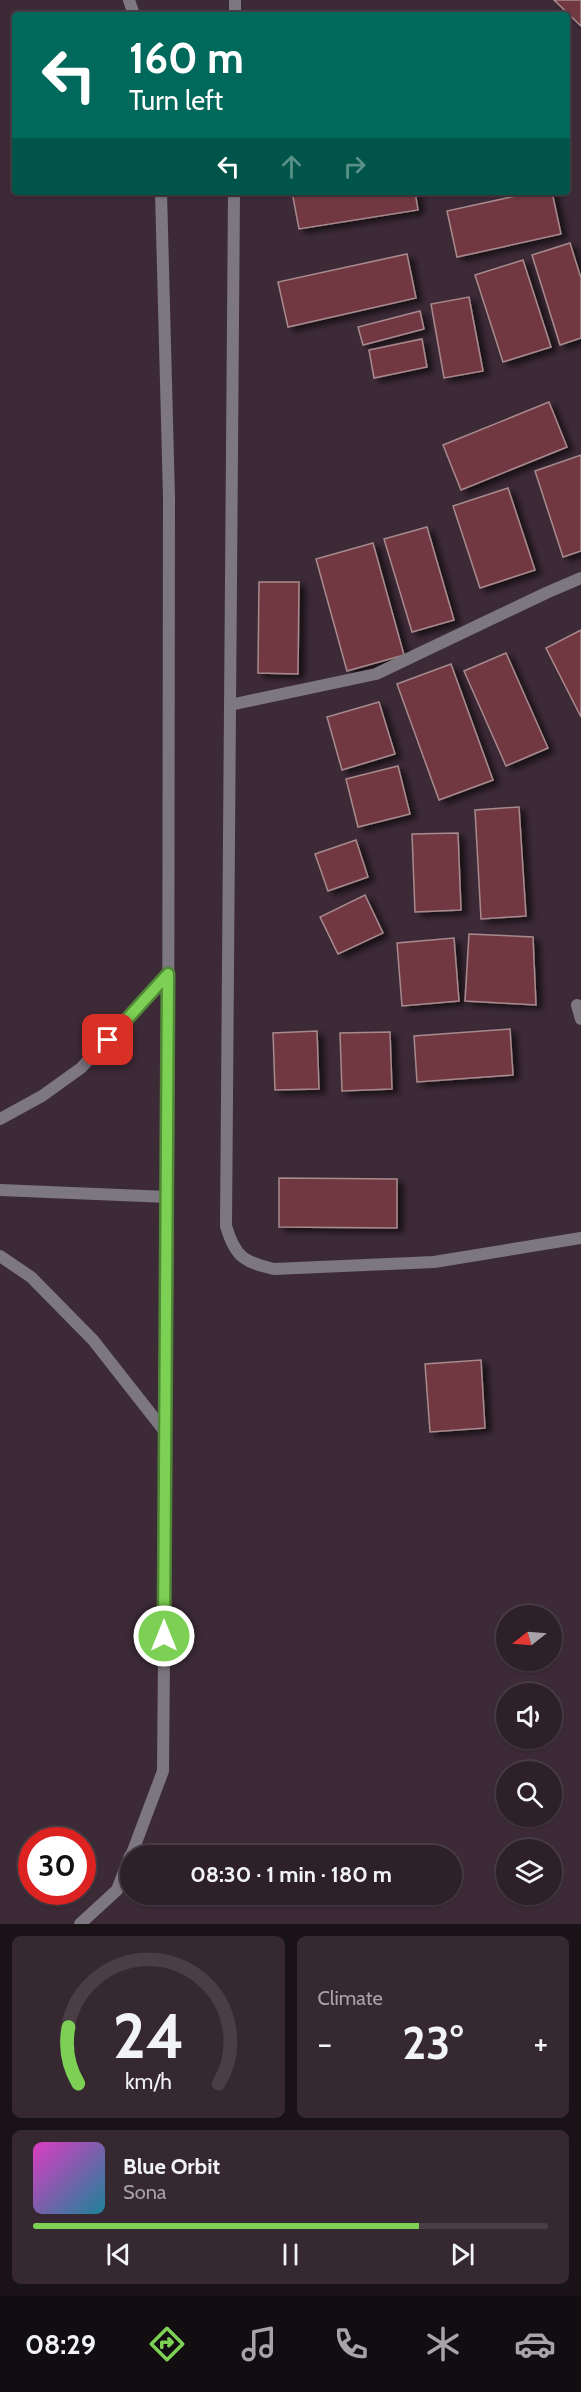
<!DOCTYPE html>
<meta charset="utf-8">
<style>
body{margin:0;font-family:Cabin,sans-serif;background:#362831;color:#f1f3f6;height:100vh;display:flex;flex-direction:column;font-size:22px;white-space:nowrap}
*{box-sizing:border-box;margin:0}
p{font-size:20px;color:#a7a3a8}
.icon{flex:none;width:33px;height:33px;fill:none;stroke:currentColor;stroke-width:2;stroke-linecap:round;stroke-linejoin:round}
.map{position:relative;height:1924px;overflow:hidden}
.sheet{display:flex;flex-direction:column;gap:12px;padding:12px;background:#191217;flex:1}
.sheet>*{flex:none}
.guide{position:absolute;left:12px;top:12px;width:558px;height:183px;border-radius:6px;box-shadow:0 2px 4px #0004,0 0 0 2px #493e46;background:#00695c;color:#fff;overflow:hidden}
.needle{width:39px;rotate:253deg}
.controls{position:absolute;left:496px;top:1605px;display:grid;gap:12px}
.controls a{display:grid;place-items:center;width:66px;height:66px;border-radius:50%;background:#2e2029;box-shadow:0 2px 4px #0004,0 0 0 2px #493e46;font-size:30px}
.speed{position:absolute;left:18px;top:1827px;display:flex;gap:12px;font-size:30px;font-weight:700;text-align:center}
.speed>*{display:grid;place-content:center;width:78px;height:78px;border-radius:50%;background:#2e2029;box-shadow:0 2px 4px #0004,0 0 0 2px #493e46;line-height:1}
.speed .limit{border:9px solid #d22;background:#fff;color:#111}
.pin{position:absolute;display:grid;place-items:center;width:51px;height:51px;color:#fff;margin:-26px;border-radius:12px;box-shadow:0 3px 9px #0006}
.me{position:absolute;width:66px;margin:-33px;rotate:0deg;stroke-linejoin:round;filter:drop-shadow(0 0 4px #0008)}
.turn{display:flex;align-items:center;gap:21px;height:126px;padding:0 18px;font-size:27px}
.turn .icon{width:78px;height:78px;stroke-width:2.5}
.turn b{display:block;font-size:42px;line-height:51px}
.lanes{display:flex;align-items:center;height:57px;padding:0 18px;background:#0003;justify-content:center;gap:30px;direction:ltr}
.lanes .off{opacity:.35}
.big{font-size:45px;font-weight:700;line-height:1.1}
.sheet .tile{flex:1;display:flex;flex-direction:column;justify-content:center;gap:9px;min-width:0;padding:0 21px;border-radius:9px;background:#362831}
.sheet .dial{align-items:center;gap:0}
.dial svg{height:156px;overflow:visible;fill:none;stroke:#493e46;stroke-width:7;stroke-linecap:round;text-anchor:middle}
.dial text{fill:#f1f3f6;stroke:none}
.song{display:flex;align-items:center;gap:18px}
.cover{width:72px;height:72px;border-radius:9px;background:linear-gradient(135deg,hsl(310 70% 55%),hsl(190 70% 35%))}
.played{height:6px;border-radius:3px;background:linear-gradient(90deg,#7cd154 75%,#493e46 75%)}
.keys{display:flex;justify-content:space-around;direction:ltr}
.heat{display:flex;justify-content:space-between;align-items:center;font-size:33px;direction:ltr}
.sheet .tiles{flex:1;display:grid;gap:12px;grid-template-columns:1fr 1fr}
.tile:last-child{grid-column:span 2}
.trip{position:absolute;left:120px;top:1845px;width:342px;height:60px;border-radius:30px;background:#2e2029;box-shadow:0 2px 4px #0004,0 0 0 2px #493e46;font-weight:700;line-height:60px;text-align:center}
.menu{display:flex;height:96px;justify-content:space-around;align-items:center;background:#120d10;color:#a7a3a8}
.menu .icon{width:42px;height:42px}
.menu .on{color:#7cd154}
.menu b{font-size:27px;color:#f1f3f6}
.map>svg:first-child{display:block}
.building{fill:#713842;stroke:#a78a8d;stroke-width:1.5;filter:url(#shadow)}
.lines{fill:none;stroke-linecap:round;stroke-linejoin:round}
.minor{stroke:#7c7781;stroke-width:12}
.route-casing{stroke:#518837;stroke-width:15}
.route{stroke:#7cd154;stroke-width:10}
</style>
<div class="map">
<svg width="581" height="1924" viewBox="0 0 581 1924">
<defs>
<filter id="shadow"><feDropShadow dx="6" dy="4" stdDeviation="3" flood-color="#0009"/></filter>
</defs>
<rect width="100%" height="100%" fill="#3d2a37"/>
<g class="building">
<path d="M554 0H581V26Z"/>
<path d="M292 192H415L418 210 299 229Z"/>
<path d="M534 192H552L561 234 457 257 447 211Z"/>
<path d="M570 243 581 278V338L560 345 532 255Z"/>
<path d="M407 254 416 298 288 327 278 282Z"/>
<path d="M523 260 551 347 503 362 475 275Z"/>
<path d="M469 297 483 371 444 378 431 304Z"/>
<path d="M420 311 424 329 363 345 358 327Z"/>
<path d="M422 339 427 367 374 378 369 350Z"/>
<path d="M549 402 567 447 461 490 443 445Z"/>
<path d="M581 455V551L563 557 535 471Z"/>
<path d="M508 488 535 570 480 588 453 506Z"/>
<path d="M427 527 454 620 412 632 384 539Z"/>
<path d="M373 543 404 655 347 671 316 559Z"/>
<path d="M259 582H299L298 674 258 673Z"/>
<path d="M581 630V717L546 648Z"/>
<path d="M506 653 548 748 506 766 464 671Z"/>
<path d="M451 664 493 780 439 800 397 684Z"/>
<path d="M379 702 395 754 342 770 327 717Z"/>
<path d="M398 766 410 814 358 827 346 779Z"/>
<path d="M519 807 526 916 481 919 475 810Z"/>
<path d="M458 833 461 910 415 912 412 834Z"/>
<path d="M356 840 368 877 328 891 315 854Z"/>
<path d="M365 895 383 933 338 954 320 917Z"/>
<path d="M469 934 533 937 536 1005 465 1001Z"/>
<path d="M454 938 459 1001 402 1006 397 943Z"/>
<path d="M510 1029 513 1075 417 1082 414 1036Z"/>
<path d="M317 1031 319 1089 275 1090 273 1033Z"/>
<path d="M390 1032 392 1089 342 1091 340 1033Z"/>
<path d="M279 1178 397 1179V1228L279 1227Z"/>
<path d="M481 1360 485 1428 430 1432 425 1364Z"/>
</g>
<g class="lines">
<g class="minor">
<path d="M129 0 134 15"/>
<path d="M235 15V0"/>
<path d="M234 192 226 1226C235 1257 244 1262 274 1269L434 1262 581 1238"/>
<path d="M230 705 376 674 546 593 581 578"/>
<path d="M577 1005 581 1019"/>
<path d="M0 1119 42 1096 81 1068 168 974"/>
<path d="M0 1190 168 1197"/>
<path d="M0 1256 31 1277 93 1340 166 1433"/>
<path d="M131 1856 163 1771 168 1197 169 497 161 192"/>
<path d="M80 1924 117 1890 130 1856"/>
</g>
</g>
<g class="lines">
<defs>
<path id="route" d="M108 1040 168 974 164 1636"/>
</defs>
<use href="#route" class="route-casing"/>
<use href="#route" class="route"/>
</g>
</svg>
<div class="controls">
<a><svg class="needle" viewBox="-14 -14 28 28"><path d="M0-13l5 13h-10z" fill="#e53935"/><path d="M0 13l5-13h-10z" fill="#a7a3a8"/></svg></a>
<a><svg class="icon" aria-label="sound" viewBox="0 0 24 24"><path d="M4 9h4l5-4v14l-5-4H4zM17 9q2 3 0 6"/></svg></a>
<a><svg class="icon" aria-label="search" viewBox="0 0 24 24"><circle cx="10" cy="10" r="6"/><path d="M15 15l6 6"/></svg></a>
<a><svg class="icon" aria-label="layers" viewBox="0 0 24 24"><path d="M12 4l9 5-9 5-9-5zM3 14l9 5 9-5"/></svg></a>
</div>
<div class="speed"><div class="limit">30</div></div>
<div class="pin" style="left:108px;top:1040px;background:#d93025"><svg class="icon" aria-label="arrive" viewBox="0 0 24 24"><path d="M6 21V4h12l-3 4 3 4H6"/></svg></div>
<svg class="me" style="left:164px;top:1636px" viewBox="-20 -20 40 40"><circle r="17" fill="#7cd154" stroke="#fff" stroke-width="3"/><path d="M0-11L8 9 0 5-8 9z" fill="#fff"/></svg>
<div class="trip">08:30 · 1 min · 180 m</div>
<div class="guide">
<div class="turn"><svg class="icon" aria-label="left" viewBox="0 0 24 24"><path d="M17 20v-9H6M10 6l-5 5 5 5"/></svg><div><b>160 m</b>Turn left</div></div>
<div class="lanes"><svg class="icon" aria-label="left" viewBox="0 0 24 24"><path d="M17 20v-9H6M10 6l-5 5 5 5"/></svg><svg class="icon off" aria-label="ahead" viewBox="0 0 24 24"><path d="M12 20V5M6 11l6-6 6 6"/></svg><svg class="icon off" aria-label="right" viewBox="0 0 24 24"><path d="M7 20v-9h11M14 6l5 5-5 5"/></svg></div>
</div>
</div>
<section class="sheet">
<div class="tiles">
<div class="tile dial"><svg viewBox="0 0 100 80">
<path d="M14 69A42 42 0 1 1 86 69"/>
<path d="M14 69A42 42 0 0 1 9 40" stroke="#7cd154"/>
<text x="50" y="56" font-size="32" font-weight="700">24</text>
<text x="50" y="72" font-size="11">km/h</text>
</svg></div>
<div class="tile"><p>Climate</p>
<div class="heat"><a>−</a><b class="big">23°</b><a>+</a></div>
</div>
<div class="tile">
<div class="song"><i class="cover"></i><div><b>Blue Orbit</b><p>Sona</p></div></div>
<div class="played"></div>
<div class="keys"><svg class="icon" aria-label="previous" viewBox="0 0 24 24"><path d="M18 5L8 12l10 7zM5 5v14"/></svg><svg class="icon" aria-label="pause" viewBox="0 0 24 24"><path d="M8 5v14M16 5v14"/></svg><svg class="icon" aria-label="next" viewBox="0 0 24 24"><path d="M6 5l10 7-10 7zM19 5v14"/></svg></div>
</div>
</div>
</section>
<nav class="menu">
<b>08:29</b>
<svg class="icon on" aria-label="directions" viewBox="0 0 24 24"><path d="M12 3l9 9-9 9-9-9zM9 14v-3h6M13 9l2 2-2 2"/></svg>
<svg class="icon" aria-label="music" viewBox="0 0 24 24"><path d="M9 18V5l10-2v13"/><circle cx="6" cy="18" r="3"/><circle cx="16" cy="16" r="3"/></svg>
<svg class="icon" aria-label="phone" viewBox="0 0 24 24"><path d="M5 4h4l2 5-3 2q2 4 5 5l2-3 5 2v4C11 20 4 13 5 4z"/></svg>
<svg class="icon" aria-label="climate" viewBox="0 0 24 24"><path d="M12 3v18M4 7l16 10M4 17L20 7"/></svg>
<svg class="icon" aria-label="car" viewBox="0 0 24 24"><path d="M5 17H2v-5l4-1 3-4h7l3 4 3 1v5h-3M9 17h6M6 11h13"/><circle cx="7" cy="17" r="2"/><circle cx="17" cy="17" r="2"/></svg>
</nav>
